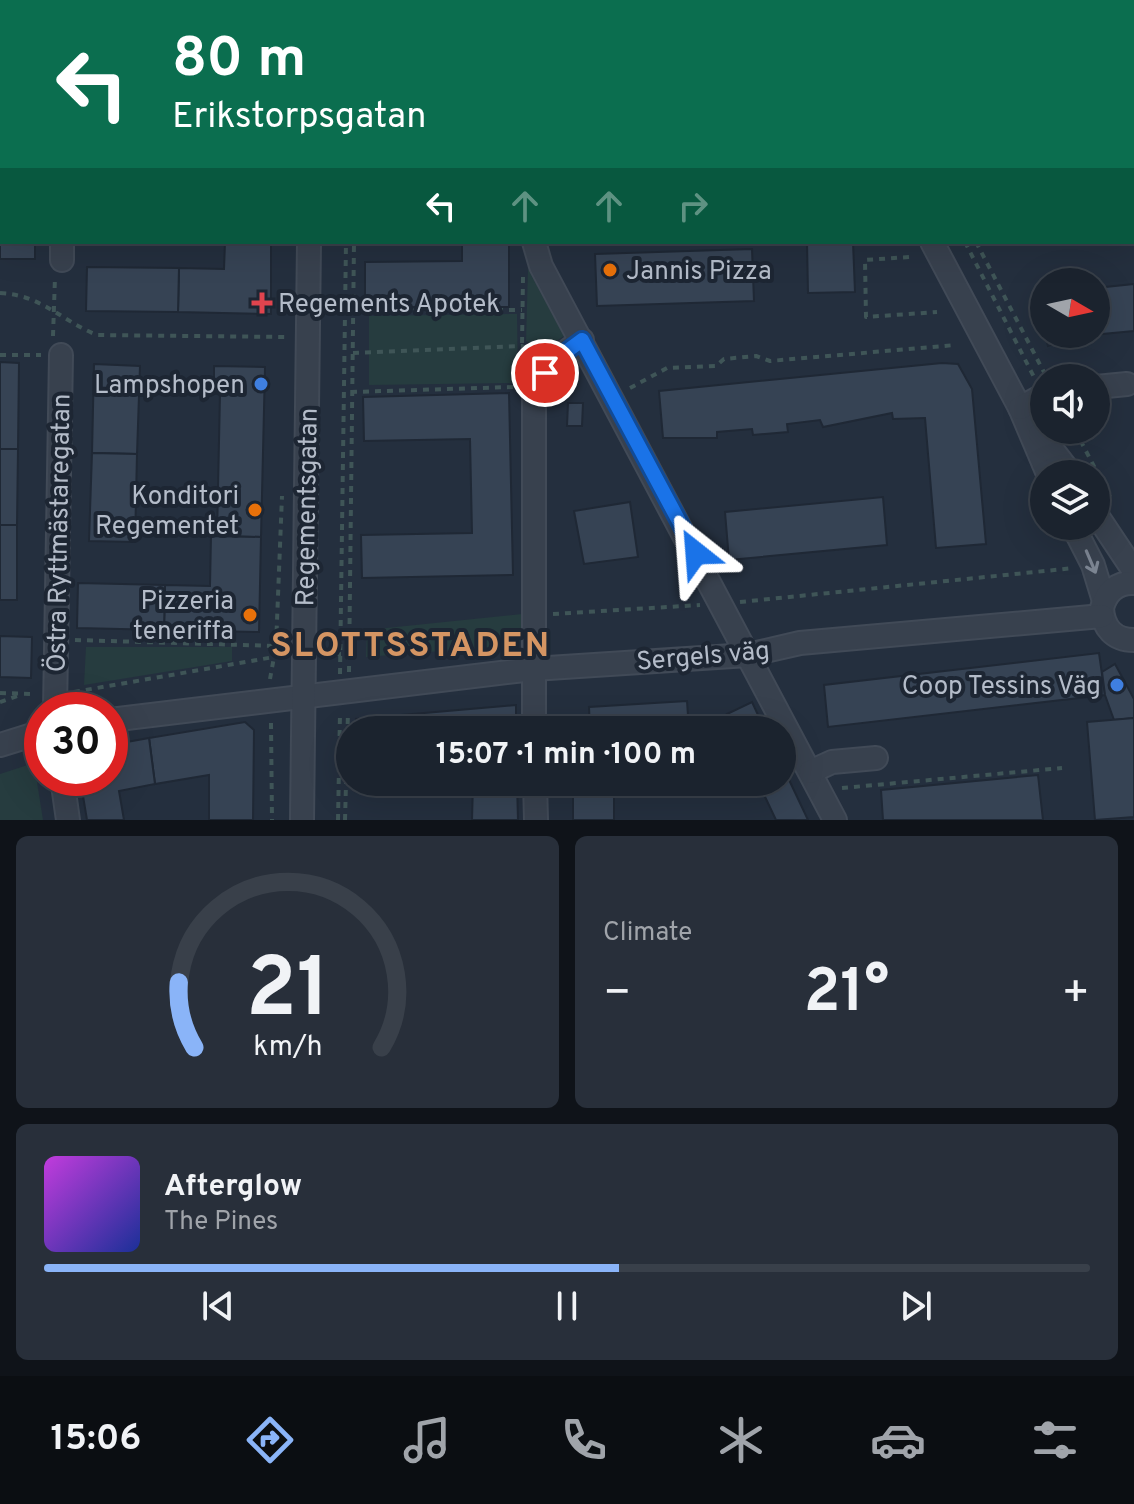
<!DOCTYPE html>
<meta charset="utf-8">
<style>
body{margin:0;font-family:Overpass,sans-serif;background:#282f3a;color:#f1f3f6;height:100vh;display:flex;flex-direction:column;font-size:30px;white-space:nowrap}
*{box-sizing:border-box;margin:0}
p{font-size:26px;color:#a0a4aa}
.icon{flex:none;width:44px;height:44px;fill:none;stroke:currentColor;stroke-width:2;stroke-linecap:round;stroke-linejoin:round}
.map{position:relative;height:820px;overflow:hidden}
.panel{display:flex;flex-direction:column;gap:16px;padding:16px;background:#0f1319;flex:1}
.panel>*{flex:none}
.hud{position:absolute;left:0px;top:0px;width:1134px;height:244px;box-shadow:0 8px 32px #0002,0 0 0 2px #39404a;background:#0b6e4f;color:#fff;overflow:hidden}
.needle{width:52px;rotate:99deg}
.controls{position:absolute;left:1030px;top:268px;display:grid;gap:16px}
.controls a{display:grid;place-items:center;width:80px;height:80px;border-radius:50%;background:#1b232e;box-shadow:0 8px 32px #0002,0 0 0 2px #39404a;font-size:40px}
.speed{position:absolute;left:24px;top:692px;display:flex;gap:16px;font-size:40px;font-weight:700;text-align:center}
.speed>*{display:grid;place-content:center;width:104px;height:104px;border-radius:50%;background:#1b232e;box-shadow:0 8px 32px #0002,0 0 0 2px #39404a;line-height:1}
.speed .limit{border:12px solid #d22;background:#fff;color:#111}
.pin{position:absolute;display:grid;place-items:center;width:68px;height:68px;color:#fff;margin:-34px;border:4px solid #fff;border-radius:50%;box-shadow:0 2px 8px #0007}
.me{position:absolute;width:88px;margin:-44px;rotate:332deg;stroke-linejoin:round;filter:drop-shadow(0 0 6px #0008)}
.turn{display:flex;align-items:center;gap:28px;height:168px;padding:0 40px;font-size:36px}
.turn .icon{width:104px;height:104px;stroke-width:2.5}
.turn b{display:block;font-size:56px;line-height:68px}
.lanes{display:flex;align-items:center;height:76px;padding:0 40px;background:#0003;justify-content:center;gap:40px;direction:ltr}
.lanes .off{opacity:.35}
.big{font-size:60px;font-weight:700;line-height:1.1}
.panel .card{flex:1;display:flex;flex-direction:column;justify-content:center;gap:12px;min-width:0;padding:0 28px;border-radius:12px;background:#282f3a}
.panel .dial{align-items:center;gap:0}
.dial svg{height:208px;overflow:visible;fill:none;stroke:#39404a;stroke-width:7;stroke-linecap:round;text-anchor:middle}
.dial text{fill:#f1f3f6;stroke:none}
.song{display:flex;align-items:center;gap:24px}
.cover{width:96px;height:96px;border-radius:12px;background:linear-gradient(135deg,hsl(290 70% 55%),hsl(230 70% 35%))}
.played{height:8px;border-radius:4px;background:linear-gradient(90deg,#8ab4f8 55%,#39404a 55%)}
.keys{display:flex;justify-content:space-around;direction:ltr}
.heat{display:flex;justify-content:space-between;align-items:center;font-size:44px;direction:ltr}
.panel .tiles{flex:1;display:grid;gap:16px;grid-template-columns:1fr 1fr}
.card:last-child{grid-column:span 2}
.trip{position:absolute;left:336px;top:716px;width:460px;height:80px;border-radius:40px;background:#1b232e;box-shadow:0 8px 32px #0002,0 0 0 2px #39404a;font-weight:700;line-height:80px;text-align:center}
.tab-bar{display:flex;height:128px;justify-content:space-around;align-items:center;background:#0b0e12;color:#a0a4aa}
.tab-bar .icon{width:56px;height:56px}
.tab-bar .selected{color:#8ab4f8}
.tab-bar b{font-size:36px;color:#f1f3f6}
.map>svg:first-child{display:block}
.green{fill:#263c3f}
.building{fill:#364354;stroke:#1f2835;stroke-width:2}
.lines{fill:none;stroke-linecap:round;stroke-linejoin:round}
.minor-casing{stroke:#414a57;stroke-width:26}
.path{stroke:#3f5557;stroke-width:4;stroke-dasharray:6 6;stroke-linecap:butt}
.minor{stroke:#38414e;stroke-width:22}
.oneway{stroke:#7c8592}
.route-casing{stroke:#114b97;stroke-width:20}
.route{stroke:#1a73e8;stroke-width:14}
.food-dot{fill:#e8710a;stroke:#1d2633;stroke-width:3}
.health-dot{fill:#e0444e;stroke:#1d2633;stroke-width:3}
.shop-dot{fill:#3f7fe0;stroke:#1d2633;stroke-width:3}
.labels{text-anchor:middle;stroke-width:8;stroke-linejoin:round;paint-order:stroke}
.poi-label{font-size:26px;fill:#b4bcc9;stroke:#1d2633;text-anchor:end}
.street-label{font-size:26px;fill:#b4bcc9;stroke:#1d2633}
.district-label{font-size:34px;font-weight:bold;letter-spacing:2px;fill:#d59563;stroke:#1d2633}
</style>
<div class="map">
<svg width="1134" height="820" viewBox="0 0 1134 820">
<rect width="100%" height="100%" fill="#242f3e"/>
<g class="green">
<path d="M528 269 564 336 543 350 526 341Z"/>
<path d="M517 314 518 383 369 385V316Z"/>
<path d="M522 614 523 637 517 645 366 657 367 630Z"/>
<path d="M86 647H232V661L84 685Z"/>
<path d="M34 763 43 820H0V774Z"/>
</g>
<g class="building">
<rect x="365" y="0" width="137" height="2"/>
<path d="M557 0H627L628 2H557Z"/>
<path d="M699 0H755L756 2H700Z"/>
<path d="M869 0H1039L1018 2Z"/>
<rect x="0" y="20" width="2" height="76"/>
<rect x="0" y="96" width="2" height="79"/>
<path d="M1132 112H1134L1132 165Z"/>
<path d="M0 214 2 242H35V259H0Z"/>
<path d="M225 242H271V314L178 312 179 268 224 269Z"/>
<path d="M462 242H509V307H365V262L462 261Z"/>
<path d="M807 242H853L855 292 808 293Z"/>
<path d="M752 249 754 301 597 306 595 254Z"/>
<path d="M87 267 179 268 178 312 86 311Z"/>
<path d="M1134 284V331L1081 336 1048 346 1045 334H1096V288Z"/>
<path d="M1040 286H1044V331L1040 319Z"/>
<path d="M0 362 19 363 18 449H0Z"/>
<path d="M942 363 958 364 972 389 986 544 936 548 925 418 893 419 892 413 823 427 820 420 787 424 788 432 753 435 752 429 717 432V438H663L659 391Z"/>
<path d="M94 364 140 366 137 454 92 453Z"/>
<path d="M214 366 265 367 261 537 217 536 220 394H214Z"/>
<path d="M509 393 513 575 362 578 361 535 472 533 470 439 364 441 363 397Z"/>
<path d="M568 403H583L582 426H567Z"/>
<path d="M0 449H18L17 525H0Z"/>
<path d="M92 453 137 454 135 542 89 541Z"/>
<path d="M883 497 887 545 729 560 725 512Z"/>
<path d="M630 502 638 557 584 564 574 511Z"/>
<rect x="0" y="525" width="17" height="75"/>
<path d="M211 536 261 537 259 632 164 630 165 585 210 586Z"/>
<path d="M78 583 165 585 164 630 77 628Z"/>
<path d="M0 636 32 637 31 678 0 677Z"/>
<path d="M1099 653 1105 695 828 727 824 685Z"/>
<path d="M1115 664 1134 699V718L1114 720 1105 695 1102 672Z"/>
<path d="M687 701 689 730H590L589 707Z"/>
<path d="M752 702 765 730H734L727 714Z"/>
<path d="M516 705V730H357L356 719Z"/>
<path d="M1134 718V817L1095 820 1087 722Z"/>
<path d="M245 722 254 730 253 820H209V775L155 784 149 738Z"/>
<path d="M149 738 155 784 119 791 124 820H87L80 778H110V745Z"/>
<path d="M782 765 808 820H776L758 782H782Z"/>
<path d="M1038 775 1043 820H883L881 790Z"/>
<path d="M473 782H517L518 820H472Z"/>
<rect x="573" y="782" width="41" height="38"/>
</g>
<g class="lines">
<defs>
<g id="minor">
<path d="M527 0V2"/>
<path d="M813 0 814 2"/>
<path d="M67 2V0"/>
<path d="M311 2V0"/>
<path d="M534 242 541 266 835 820"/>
<path d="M932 242 1020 408 1048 474"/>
<path d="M62 260V242"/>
<path d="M1096 387 1127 384"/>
<path d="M1020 408 1044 395"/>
<path d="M1040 434 1071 474"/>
<path d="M1096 514 1134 571"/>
<path d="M1073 526 1093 565 1104 601"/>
<path d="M1134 583C1117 582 1106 592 1102 608 1103 628 1114 640 1134 640"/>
<path d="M55 710 61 355"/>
<path d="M110 720 533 669 748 655 800 643 1102 616"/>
<path d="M534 730V386L555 360 582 340"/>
<path d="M0 745 42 732"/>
<path d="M810 772 832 762 876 758"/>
<path d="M62 778 68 820"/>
<path d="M535 782 536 820"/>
<path d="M302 820 309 242"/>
</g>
</defs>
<use href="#minor" class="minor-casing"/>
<g class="path">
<path d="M287 0V2"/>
<path d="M356 0V2"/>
<path d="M838 0 839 2"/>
<path d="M850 0 851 2"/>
<path d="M351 2V0"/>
<path d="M1090 2 1111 0"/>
<path d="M965 242 1035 379"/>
<path d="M976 242 1046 376"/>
<path d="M909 257 865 260 866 317 937 312"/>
<path d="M523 277 522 346 527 364"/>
<path d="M0 293C42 295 60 320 97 335L286 337"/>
<path d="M353 311 522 310"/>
<path d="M53 336 55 277"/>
<path d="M353 353 522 346 535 352"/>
<path d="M0 355H41"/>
<path d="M630 388 667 368 716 366 724 359 756 356 770 361 955 345"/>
<path d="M351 392 513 387"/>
<path d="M1075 430 1110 497"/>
<path d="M740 602 1074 568"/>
<path d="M553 614 700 605"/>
<path d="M75 640 276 646"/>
<path d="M323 654H349"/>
<path d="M349 672 354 242"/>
<path d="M340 674 346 242"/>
<path d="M270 679 276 646 282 496"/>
<path d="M74 692 274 657"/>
<path d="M0 693 34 694"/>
<path d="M0 702 20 695"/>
<path d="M271 723 272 820"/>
<path d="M842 788 1062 768"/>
<path d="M338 820 340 714"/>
<path d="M345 820 348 712"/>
</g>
<use href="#minor" class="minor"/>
</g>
<defs><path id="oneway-shaft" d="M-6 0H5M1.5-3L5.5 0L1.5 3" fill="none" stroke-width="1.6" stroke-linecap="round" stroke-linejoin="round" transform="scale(2)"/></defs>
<use class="oneway" href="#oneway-shaft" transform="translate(1091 562) rotate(67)"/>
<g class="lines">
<defs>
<path id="route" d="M545 373 555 360 582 340 696 553"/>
</defs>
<use href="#route" class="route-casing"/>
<use href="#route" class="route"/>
</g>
<g class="food-dot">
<circle cx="610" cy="270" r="8"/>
<circle cx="255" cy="510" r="8"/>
<circle cx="250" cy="615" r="8"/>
</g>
<path class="health-dot" d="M258 291h8v8h8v8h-8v8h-8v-8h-8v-8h8z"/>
<g class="shop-dot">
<circle cx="261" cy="384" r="8"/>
<circle cx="1117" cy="685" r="8"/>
</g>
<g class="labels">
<g class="poi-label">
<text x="626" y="279" text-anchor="start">Jannis Pizza</text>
<text x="278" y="312" text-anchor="start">Regements Apotek</text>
<text x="245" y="393">Lampshopen</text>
<text x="239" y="504">Konditori<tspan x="239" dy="30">Regementet</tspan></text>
<text x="234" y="609">Pizzeria<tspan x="234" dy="30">teneriffa</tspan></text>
<text x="1101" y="694">Coop Tessins Väg</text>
</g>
<g class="street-label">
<text transform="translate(306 507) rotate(-89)" y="9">Regementsgatan</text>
<text transform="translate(58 533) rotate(-89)" y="9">Östra Ryttmästaregatan</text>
<text transform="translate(703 655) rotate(-5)" y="9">Sergels väg</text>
</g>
<g class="district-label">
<text x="411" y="656">SLOTTSSTADEN</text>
</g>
</g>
</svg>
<div class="controls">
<a><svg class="needle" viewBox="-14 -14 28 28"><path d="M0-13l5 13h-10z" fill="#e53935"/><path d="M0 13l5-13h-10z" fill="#a0a4aa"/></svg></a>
<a><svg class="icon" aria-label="sound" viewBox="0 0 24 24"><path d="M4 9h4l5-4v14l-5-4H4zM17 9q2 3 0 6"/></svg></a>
<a><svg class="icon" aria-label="layers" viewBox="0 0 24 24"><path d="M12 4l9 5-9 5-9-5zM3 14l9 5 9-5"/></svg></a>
</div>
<div class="speed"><div class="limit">30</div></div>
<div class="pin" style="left:545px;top:373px;background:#d93025"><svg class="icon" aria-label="arrive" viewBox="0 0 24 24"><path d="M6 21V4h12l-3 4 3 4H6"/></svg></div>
<svg class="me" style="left:696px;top:553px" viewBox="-20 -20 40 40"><path d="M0-17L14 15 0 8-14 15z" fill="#1a73e8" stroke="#fff" stroke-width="4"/></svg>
<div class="trip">15:07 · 1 min · 100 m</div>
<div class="hud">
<div class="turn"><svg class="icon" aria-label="left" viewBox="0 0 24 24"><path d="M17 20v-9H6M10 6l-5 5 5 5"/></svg><div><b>80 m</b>Erikstorpsgatan</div></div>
<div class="lanes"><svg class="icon" aria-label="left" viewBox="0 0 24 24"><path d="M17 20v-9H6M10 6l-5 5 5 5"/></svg><svg class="icon off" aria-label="ahead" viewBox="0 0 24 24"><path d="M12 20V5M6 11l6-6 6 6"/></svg><svg class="icon off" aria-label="ahead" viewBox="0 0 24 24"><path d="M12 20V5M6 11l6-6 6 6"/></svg><svg class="icon off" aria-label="right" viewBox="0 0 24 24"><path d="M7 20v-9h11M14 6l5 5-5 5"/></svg></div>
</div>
</div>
<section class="panel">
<div class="tiles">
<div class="card dial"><svg viewBox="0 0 100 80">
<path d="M14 69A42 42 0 1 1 86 69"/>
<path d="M14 69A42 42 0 0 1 8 44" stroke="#8ab4f8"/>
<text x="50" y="56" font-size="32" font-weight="700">21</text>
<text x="50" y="72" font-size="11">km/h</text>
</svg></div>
<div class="card"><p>Climate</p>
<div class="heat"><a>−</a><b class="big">21°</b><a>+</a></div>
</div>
<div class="card">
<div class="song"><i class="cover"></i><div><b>Afterglow</b><p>The Pines</p></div></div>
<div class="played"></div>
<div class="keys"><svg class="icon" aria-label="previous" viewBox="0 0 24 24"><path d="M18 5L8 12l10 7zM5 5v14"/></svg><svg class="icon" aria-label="pause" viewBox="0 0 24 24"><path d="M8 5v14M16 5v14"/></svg><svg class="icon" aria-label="next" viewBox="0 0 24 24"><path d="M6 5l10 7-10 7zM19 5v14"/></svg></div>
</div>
</div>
</section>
<nav class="tab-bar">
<b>15:06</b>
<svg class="icon selected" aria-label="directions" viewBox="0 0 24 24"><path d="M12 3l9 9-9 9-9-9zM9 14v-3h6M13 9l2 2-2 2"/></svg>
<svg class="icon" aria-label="music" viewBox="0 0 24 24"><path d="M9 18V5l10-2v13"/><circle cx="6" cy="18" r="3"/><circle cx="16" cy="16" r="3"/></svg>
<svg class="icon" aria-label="phone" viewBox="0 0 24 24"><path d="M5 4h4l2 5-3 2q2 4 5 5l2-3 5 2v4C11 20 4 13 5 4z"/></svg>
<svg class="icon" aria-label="climate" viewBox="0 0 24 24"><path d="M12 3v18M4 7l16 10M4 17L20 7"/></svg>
<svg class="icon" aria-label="car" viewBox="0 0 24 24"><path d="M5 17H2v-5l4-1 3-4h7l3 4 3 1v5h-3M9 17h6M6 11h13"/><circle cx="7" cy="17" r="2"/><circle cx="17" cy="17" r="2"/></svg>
<svg class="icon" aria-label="filters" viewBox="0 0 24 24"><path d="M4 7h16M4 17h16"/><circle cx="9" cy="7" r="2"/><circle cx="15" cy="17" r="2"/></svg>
</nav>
